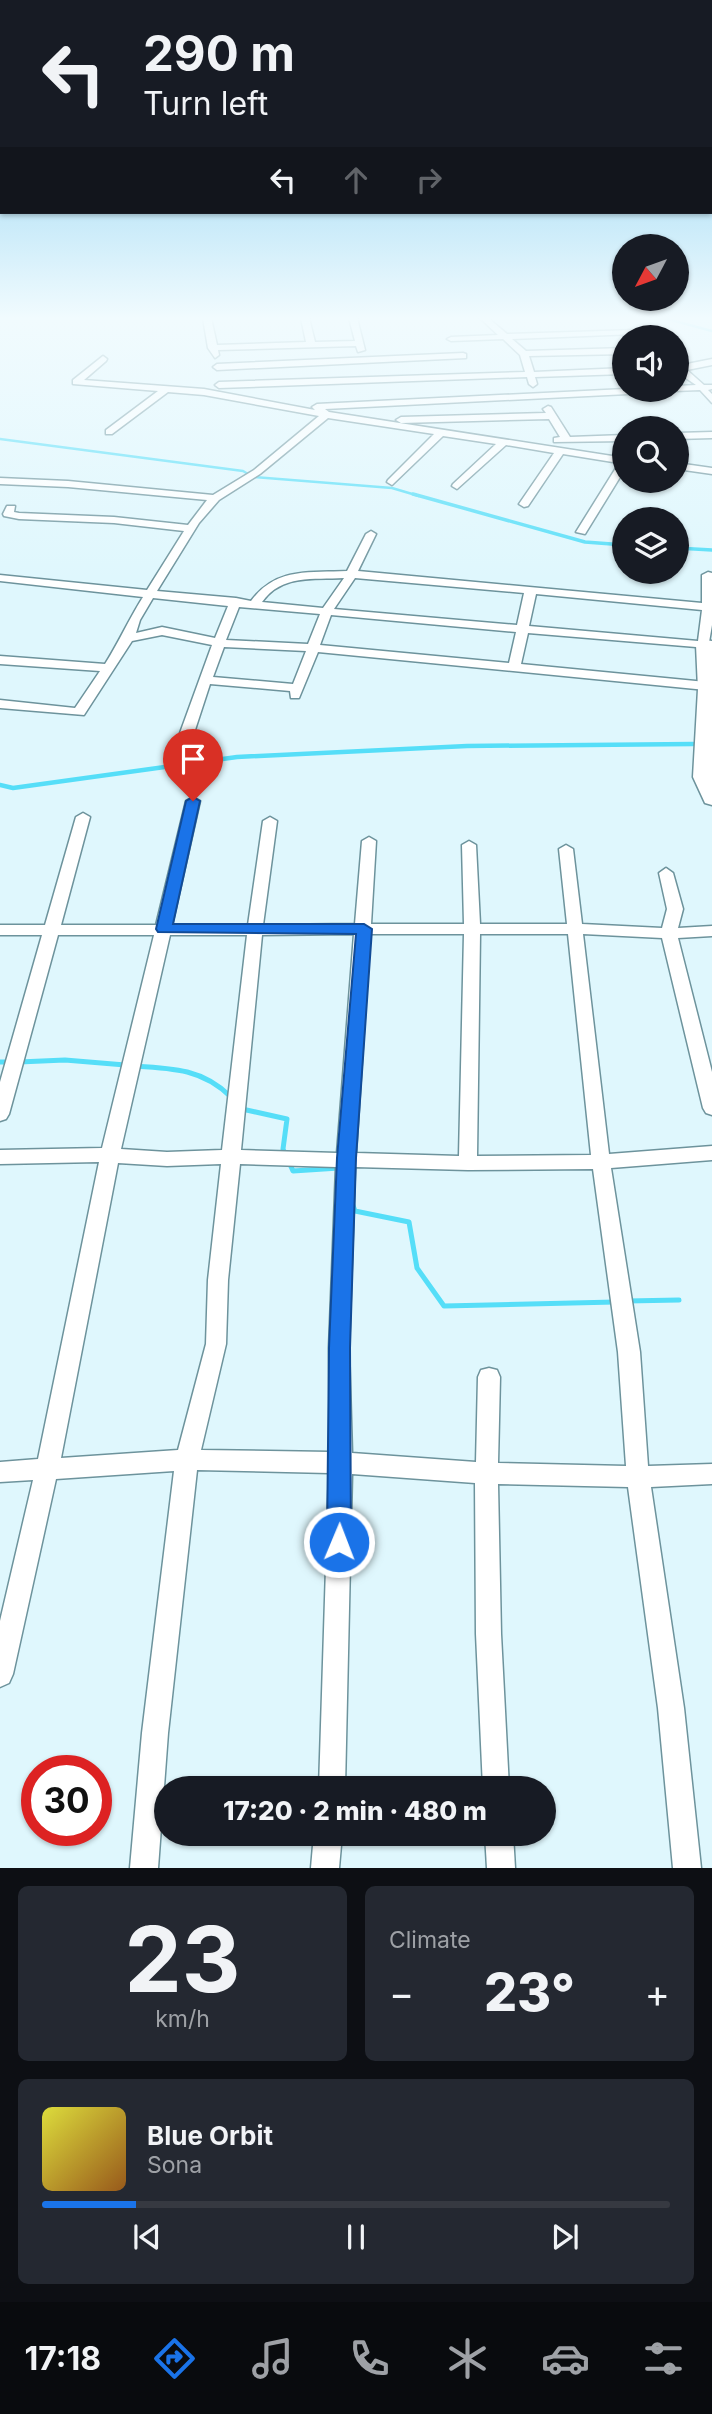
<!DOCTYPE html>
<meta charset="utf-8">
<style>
body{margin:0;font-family:Inter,sans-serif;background:#242831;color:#f1f3f6;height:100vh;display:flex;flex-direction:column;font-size:26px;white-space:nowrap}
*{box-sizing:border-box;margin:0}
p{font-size:23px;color:#9ea1a6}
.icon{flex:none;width:38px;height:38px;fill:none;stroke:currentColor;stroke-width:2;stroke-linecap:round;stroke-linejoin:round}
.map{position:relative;height:1868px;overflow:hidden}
.sheet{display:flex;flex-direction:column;gap:18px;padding:18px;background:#0d0f14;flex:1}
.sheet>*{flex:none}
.hud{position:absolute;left:0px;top:0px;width:712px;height:214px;box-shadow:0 2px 5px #0004;background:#171b24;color:#f1f3f6;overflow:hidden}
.needle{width:46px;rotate:229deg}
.fabs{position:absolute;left:612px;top:234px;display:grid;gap:14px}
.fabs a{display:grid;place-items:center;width:77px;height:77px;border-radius:50%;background:#171b24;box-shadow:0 2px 5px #0004;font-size:35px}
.speed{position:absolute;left:21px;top:1755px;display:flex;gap:14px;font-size:35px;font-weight:700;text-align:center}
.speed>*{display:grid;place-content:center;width:91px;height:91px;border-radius:50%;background:#171b24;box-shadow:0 2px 5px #0004;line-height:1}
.speed .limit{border:10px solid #d22;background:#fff;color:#111}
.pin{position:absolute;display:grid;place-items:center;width:60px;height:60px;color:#fff;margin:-72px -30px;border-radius:50% 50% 50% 0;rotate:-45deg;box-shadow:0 0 7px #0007}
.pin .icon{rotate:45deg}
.me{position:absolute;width:77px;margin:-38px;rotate:1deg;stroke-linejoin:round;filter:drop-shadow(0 0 5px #0008)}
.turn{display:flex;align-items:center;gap:24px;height:147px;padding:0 28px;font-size:32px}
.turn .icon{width:91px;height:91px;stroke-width:2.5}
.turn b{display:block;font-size:49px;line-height:60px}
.lanes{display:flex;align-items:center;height:66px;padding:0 28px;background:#0003;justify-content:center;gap:35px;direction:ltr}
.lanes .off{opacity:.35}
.big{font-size:52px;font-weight:800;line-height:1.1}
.sheet .tile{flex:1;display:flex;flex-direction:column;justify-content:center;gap:10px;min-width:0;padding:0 24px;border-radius:10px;background:#242831}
.sheet .dial{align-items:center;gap:0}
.dial b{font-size:91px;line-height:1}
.song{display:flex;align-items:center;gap:21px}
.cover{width:84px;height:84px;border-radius:10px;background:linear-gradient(135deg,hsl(60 70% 55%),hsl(30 70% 35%))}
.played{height:7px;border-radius:4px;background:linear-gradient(90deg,#1a73e8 15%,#363941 15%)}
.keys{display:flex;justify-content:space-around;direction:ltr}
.heat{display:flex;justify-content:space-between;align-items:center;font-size:38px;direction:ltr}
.sheet .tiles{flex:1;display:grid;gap:18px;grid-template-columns:1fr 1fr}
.tile:last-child{grid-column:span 2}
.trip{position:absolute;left:154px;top:1776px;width:402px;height:70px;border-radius:35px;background:#171b24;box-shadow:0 2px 5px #0004;font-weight:800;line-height:70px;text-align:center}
.dock{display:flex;height:112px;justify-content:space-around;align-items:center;background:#090b0e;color:#9ea1a6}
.dock .icon{width:49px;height:49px}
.dock .on{color:#1a73e8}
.dock b{font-size:32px;color:#f1f3f6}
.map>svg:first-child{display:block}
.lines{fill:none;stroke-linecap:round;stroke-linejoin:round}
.stream-far3{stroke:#55def8;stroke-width:2.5}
.stream-far2{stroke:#55def8;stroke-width:3.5}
.stream-far1{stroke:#55def8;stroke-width:4.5}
.stream{stroke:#55def8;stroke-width:5}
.street-casing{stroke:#6d939c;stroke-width:3}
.secondary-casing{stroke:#6d939c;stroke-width:3}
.street{fill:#fff;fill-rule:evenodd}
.secondary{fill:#fff;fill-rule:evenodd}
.route{fill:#1a73e8;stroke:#114b97;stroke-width:2}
</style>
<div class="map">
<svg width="712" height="1868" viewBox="0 0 712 1868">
<rect width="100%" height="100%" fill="#dff7fd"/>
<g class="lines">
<g class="stream-far3">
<path d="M664 318 712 331"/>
<path d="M0 439 243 471 253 477 392 488 419 496"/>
</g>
<g class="stream-far2">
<path d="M413 494 585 542 625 545"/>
<path d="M677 548 712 550"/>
</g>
<path class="stream-far1" d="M0 785 13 788 237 757 467 746 693 744"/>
<g class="stream">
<path d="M0 1062H10"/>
<path d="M19 1062 65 1060 125 1065"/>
<path d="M134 1066C172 1068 203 1069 231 1097"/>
<path d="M242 1109 287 1119 283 1149 285 1154"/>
<path d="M289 1162 293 1171 339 1168"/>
<path d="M352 1203 355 1211 409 1222 417 1268 444 1306 615 1302"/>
<path d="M627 1301 679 1300"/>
</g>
<defs>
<g id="street">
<path d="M203 318H211L217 345 306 342 301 318H309L315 342 355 341 349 318H357L365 350 358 352 356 346 218 350 219 355 215 358 208 348Z"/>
<path d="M480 318H488L507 334 635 330 639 332 635 334 512 339 526 351 625 348V354L529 356 534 372 625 368V374L535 377 537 384 533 387 529 384 527 377 219 388 215 385 219 382 525 372 520 355 503 339 451 341 447 339 451 337 498 335Z"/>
<path d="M463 353 466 354V358L217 370 213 367 217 364Z"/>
<path d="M103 356 107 359 106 361 84 380 204 389 315 410 312 407 317 404 625 389 652 390 648 393 325 409 329 412 625 458V469L585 534 576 532 619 463 563 454 528 506 524 507 519 504 554 453 506 445 457 489 452 486 453 484 496 444 443 436 392 485 387 482 388 480 434 434 328 418 260 474 219 500 199 523 157 591 236 598 251 601C276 567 309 573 347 571L366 534 371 531 376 534 358 571 702 603V575L708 572 712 573V625L708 648 528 633 521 664 706 682 712 686 706 690 318 652 299 698H291L290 691 210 684 194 733 187 737 180 733 212 645 162 635 132 641 84 715 0 708V700L75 708 100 671 0 664V656L105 664C119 642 129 619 143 597L0 581V575L147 590 184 531 114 523 19 519 4 516 3 514 7 506H15L14 512 19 513 114 517 188 525 207 500 68 487 0 484V478L68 481 213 495 254 470 319 416 204 395 168 392 112 434H106V430L158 391 73 384V380ZM344 578 323 608 262 602C282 574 313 580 344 578ZM355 578 524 593 517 625 334 609ZM536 594 702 610 698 641 529 626ZM153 598 228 606 215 638 162 627 136 633 140 620ZM239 607 320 614 308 644 226 640ZM331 615 516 632 509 663 320 645ZM224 647 306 651 293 684 213 677Z"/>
<path d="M712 359V365L687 370 704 385H712V389L708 390 712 394V403L700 390 674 391 677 390V386L696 385 677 372V363L682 365Z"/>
<path d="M548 406 551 407 570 437 625 435V441L554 442V438L560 437 549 419 401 423 396 420 401 417 546 413 543 409Z"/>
<path d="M712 432V438L677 439V433Z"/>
<path d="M677 463 712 468V474L677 469Z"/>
<path d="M193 797 200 801 172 925H248L263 821 270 817 277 821 263 925 355 924 362 841 369 837 376 841 371 924H464L462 845 469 841 476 845 480 924H567L559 849 566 845 573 849 582 924 662 928 667 909 659 873 666 868 673 873 683 909 678 928 712 926V936L678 938 712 1072V1115L706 1113 703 1108 662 938 583 934 609 1154 712 1146V1160L611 1168 640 1352 648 1466 712 1464V1484L651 1487 684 1708 701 1868H673L658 1708 628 1487 498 1484 501 1634 509 1788H483L476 1634 475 1483 352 1474 345 1788H319L329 1473 197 1470 168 1733 158 1868H130L142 1733 174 1471 56 1479 13 1674 9 1683 0 1687V1621L33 1480 0 1482V1462L38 1459 99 1162 0 1164V1150L102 1148 154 935H58L9 1114 6 1119 0 1121V1082L42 935H0V925H45L76 817 83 813 90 817 61 925H156L186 801ZM354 934 337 1153 241 1150 262 935ZM370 934H464L459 1156 356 1153ZM480 934H568L591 1155 477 1156ZM170 935H247L222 1150 167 1152 121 1149ZM118 1163 167 1166 221 1164 208 1280 206 1344 178 1450 61 1458ZM240 1164 336 1167 329 1348 330 1452 201 1450 226 1344 228 1280ZM355 1167 468 1170 593 1169 618 1352 626 1466 498 1463 500 1377 497 1370 489 1368 481 1370 478 1377 476 1462 352 1453 349 1348Z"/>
<path d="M314 1834H342L339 1868H311Z"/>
<path d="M485 1834H513L515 1868H487Z"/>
</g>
<path id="secondary" d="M704 640 712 641V805L705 803 693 777 698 689 696 645Z"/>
</defs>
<use href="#street" class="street-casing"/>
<use href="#secondary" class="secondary-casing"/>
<use href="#street" class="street"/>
<use href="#secondary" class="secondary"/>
</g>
<linearGradient id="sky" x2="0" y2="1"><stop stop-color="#6dc5ee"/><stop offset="0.55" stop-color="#f1fbfe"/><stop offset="1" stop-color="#f1fbfe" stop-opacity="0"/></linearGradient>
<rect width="712" height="579" fill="url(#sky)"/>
<path class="route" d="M193 797 200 801 173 924H364L372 929 356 1158 350 1348 351 1542 348 1550 339 1554 331 1550 327 1542 329 1348 337 1158 356 934 158 932 156 929 186 801Z"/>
</svg>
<div class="fabs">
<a><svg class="needle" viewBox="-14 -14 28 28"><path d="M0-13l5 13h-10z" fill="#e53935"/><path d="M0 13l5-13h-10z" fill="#9ea1a6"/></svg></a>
<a><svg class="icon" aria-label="sound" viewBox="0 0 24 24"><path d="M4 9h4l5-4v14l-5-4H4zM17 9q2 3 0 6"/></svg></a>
<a><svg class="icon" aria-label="search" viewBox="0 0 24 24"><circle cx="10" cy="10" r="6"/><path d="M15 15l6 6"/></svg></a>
<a><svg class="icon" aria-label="layers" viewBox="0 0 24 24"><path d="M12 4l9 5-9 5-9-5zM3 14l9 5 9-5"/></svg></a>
</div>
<div class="speed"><div class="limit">30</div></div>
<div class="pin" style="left:193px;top:801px;background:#d93025"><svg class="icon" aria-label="arrive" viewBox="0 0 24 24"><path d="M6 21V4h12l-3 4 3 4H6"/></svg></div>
<svg class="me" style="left:339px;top:1542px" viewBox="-20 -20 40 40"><circle r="17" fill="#1a73e8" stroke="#fff" stroke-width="3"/><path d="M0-11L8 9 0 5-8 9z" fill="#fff"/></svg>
<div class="trip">17:20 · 2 min · 480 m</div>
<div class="hud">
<div class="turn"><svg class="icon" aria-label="left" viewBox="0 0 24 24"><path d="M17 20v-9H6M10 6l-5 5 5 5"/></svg><div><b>290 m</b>Turn left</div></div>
<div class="lanes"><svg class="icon" aria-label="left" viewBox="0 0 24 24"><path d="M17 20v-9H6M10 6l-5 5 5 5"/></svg><svg class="icon off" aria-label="ahead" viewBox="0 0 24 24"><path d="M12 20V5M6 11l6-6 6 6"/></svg><svg class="icon off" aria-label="right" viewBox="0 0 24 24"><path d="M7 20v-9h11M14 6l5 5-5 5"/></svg></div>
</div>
</div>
<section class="sheet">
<div class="tiles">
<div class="tile dial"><b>23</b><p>km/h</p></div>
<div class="tile"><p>Climate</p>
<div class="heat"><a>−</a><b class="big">23°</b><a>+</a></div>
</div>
<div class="tile">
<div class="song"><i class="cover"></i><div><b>Blue Orbit</b><p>Sona</p></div></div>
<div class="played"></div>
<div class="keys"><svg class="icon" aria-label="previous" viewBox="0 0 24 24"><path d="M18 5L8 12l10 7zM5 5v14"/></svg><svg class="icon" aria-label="pause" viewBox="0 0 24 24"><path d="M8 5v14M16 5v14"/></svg><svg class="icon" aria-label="next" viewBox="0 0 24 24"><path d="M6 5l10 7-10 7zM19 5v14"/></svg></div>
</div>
</div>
</section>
<nav class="dock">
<b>17:18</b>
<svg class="icon on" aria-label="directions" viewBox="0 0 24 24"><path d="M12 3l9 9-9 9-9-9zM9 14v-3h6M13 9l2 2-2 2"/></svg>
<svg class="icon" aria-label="music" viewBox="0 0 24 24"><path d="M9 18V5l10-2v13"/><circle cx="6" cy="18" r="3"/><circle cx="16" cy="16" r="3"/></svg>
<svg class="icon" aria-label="phone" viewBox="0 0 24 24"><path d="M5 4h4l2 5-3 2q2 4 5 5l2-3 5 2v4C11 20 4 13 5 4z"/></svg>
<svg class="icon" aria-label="climate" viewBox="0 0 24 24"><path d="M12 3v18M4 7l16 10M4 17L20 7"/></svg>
<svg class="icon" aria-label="car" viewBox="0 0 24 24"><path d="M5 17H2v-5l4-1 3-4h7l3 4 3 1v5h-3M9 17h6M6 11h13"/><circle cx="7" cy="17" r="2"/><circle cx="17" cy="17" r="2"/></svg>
<svg class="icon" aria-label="filters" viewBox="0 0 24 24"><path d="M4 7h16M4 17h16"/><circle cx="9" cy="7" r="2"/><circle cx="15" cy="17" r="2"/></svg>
</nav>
